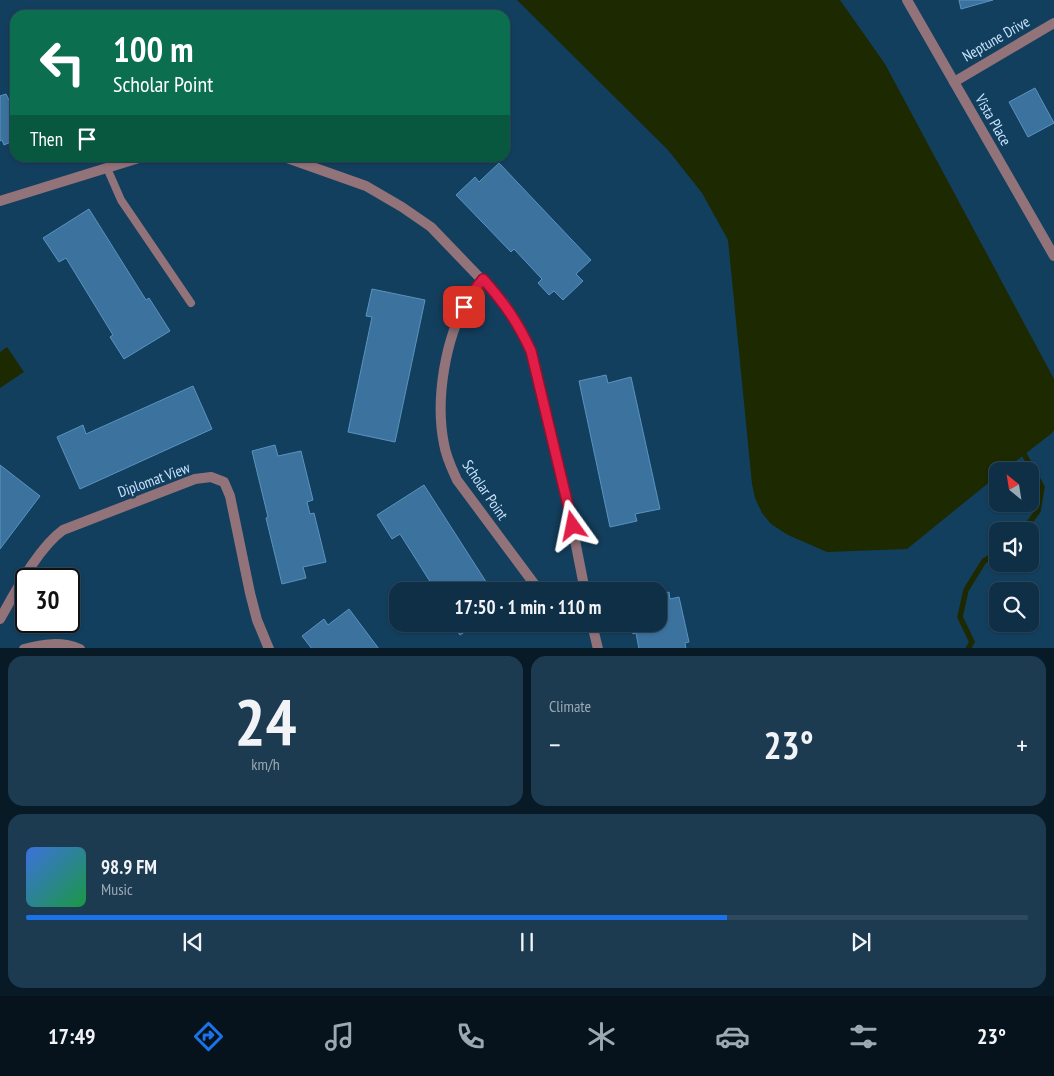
<!DOCTYPE html>
<meta charset="utf-8">
<style>
body{margin:0;font-family:"PT Sans Narrow",sans-serif;background:#1c3b51;color:#f1f3f6;height:100vh;display:flex;flex-direction:column;font-size:19px;white-space:nowrap}
*{box-sizing:border-box;margin:0}
p{font-size:16px;color:#9ba9b3}
.icon{flex:none;width:28px;height:28px;fill:none;stroke:currentColor;stroke-width:2;stroke-linecap:round;stroke-linejoin:round}
.map{position:relative;height:648px;overflow:hidden}
.side{display:flex;flex-direction:column;gap:8px;padding:8px;background:#081a26;flex:1}
.side>*{flex:none}
.top-card{position:absolute;left:10px;top:10px;width:500px;height:152px;border-radius:15px;box-shadow:0 1px 4px #0004,0 0 0 1px #2e4a5f;background:#0b6e4f;color:#fff;overflow:hidden}
.needle{width:32px;rotate:330deg}
.tools{position:absolute;left:989px;top:462px;display:grid;gap:10px}
.tools a{display:grid;place-items:center;width:50px;height:50px;border-radius:10px;background:#0e2f46;box-shadow:0 1px 4px #0004,0 0 0 1px #2e4a5f;font-size:25px}
.speed{position:absolute;left:15px;top:568px;display:flex;gap:10px;font-size:25px;font-weight:700;text-align:center}
.speed>*{display:grid;place-content:center;width:65px;height:65px;border-radius:50%;background:#0e2f46;box-shadow:0 1px 4px #0004,0 0 0 1px #2e4a5f;line-height:1}
.speed .limit{border:2px solid #111;border-radius:8px;background:#fff;color:#111}
.pin{position:absolute;display:grid;place-items:center;width:42px;height:42px;color:#fff;margin:-21px;border-radius:10px;box-shadow:0 2px 8px #0006}
.me{position:absolute;width:55px;margin:-28px;rotate:348deg;stroke-linejoin:round;filter:drop-shadow(0 0 4px #0008)}
.turn{display:flex;align-items:center;gap:18px;height:105px;padding:0 20px;font-size:22px}
.turn .icon{width:65px;height:65px;stroke-width:2.5}
.turn b{display:block;font-size:35px;line-height:42px}
.then{display:flex;align-items:center;height:48px;padding:0 20px;background:#0003;gap:10px;font-size:19px}
.big{font-size:38px;font-weight:700;line-height:1.1}
.side .tile{flex:1;display:flex;flex-direction:column;justify-content:center;gap:8px;min-width:0;padding:0 18px;border-radius:15px;background:#1c3b51}
.side .dial{align-items:center;gap:0}
.dial b{font-size:65px;line-height:1}
.song{display:flex;align-items:center;gap:15px}
.cover{width:60px;height:60px;border-radius:8px;background:linear-gradient(135deg,hsl(220 70% 55%),hsl(140 70% 35%))}
.played{height:5px;border-radius:2px;background:linear-gradient(90deg,#1a73e8 70%,#2e4a5f 70%)}
.keys{display:flex;justify-content:space-around;direction:ltr}
.heat{display:flex;justify-content:space-between;align-items:center;font-size:28px;direction:ltr}
.side .tiles{flex:1;display:grid;gap:8px;grid-template-columns:1fr 1fr}
.tile:last-child{grid-column:span 2}
.trip{position:absolute;left:389px;top:582px;width:278px;height:50px;border-radius:15px;background:#0e2f46;box-shadow:0 1px 4px #0004,0 0 0 1px #2e4a5f;font-weight:700;line-height:50px;text-align:center}
.dock{display:flex;height:80px;justify-content:space-around;align-items:center;background:#06131c;color:#9ba9b3}
.dock .icon{width:35px;height:35px}
.dock .on{color:#1a73e8}
.dock b{font-size:22px;color:#f1f3f6}
.map>svg:first-child{display:block}
.water{fill:#1d2900}
.lines{fill:none;stroke-linecap:round;stroke-linejoin:round}
.stream{stroke:#1d2900;stroke-width:5.5}
.building{fill:#3b739e;stroke:#5a93c0}
.service{stroke:#93737a;stroke-width:8}
.minor{stroke:#93737a;stroke-width:10}
.route-casing{stroke:#92132f;stroke-width:12}
.route{stroke:#e11d48;stroke-width:9}
.labels{text-anchor:middle;stroke-width:5;stroke-linejoin:round;paint-order:stroke}
.street-label{font-size:15px;fill:#c8e4fd;stroke:#133f5e}
</style>
<div class="map">
<svg width="1054" height="649" viewBox="0 0 1054 649">
<rect width="100%" height="100%" fill="#133f5e"/>
<g class="water">
<path d="M517 0H840L885 64 1054 379V430L1052 433 1003 471H998L997 476 907 549 827 552 788 535 771 524 762 513 755 498 752 484 728 240 702 193 668 150Z"/>
<path d="M7 347 24 372 0 388V352Z"/>
</g>
<g class="lines">
<g class="stream">
<path d="M1023 531 1038 511 1042 487 1024 454"/>
<path d="M968 649 972 642 960 617 966 590 984 561 998 552"/>
</g>
</g>
<g class="building">
<path d="M959 0H993L961 9Z"/>
<path d="M1035 88 1054 123 1028 137 1009 102Z"/>
<path d="M6 94 13 108 15 107V140L4 145 2 140 0 141V96Z"/>
<path d="M499 163 591 260 576 274 583 281 563 300 554 291 549 295 538 283 542 279 514 249 511 252 456 195 475 177 479 182Z"/>
<path d="M89 209 146 300 149 298 170 331 124 359 110 337 113 335 66 258 59 262 43 238Z"/>
<path d="M372 289 425 300 395 442 348 432 372 317 366 316Z"/>
<path d="M606 375 608 383 631 377 660 509 635 514 637 521 610 527 579 381Z"/>
<path d="M193 386 212 429 80 489 57 437 83 425 86 434Z"/>
<path d="M275 445 278 456 301 451 313 500 307 502 310 514 314 513 326 562 303 567 306 578 282 584 266 518 268 517 252 451Z"/>
<path d="M0 465 40 496 0 549Z"/>
<path d="M424 485 492 591H436L400 534 392 539 377 515Z"/>
<path d="M669 592 670 599 679 597 689 642 685 643 686 649H639L636 633 633 634 631 625 626 626V624H658V595Z"/>
<path d="M349 609 379 649H312L302 636 324 619 328 625Z"/>
<path d="M452 624H477L460 635Z"/>
</g>
<g class="lines">
<path class="service" d="M107 168 121 200 191 303"/>
<g class="minor">
<path d="M907 0 1054 256"/>
<path d="M954 82 1054 23"/>
<path d="M287 158 366 186 402 207 431 227 504 303 520 328 531 351 569 510 585 591"/>
<path d="M0 201 139 158"/>
<path d="M483 279C478 285 473 291 469 298 445 337 435 400 444 444 446 457 452 469 457 480L538 589 541 591"/>
<path d="M0 619C16 591 38 548 63 530L195 479 211 477 224 482 230 496 250 593 257 620 269 649"/>
<path d="M592 624 598 649"/>
<path d="M24 649C43 644 61 641 80 649"/>
</g>
</g>
<g class="lines">
<defs>
<path id="route" d="M464 307 468 298 483 279C505 304 517 321 531 351L573 526"/>
</defs>
<use href="#route" class="route-casing"/>
<use href="#route" class="route"/>
</g>
<g class="labels">
<g class="street-label">
<text transform="translate(996 39) rotate(-30)" y="5">Neptune Drive</text>
<text transform="translate(993 120) rotate(60)" y="5">Vista Place</text>
<text transform="translate(154 480) rotate(-20)" y="5">Diplomat View</text>
<text transform="translate(485 490) rotate(56)" y="5">Scholar Point</text>
</g>
</g>
</svg>
<div class="tools">
<a><svg class="needle" viewBox="-14 -14 28 28"><path d="M0-13l5 13h-10z" fill="#e53935"/><path d="M0 13l5-13h-10z" fill="#9ba9b3"/></svg></a>
<a><svg class="icon" aria-label="sound" viewBox="0 0 24 24"><path d="M4 9h4l5-4v14l-5-4H4zM17 9q2 3 0 6"/></svg></a>
<a><svg class="icon" aria-label="search" viewBox="0 0 24 24"><circle cx="10" cy="10" r="6"/><path d="M15 15l6 6"/></svg></a>
</div>
<div class="speed"><div class="limit">30</div></div>
<div class="pin" style="left:464px;top:307px;background:#d93025"><svg class="icon" aria-label="arrive" viewBox="0 0 24 24"><path d="M6 21V4h12l-3 4 3 4H6"/></svg></div>
<svg class="me" style="left:573px;top:526px" viewBox="-20 -20 40 40"><path d="M0-17L14 15 0 8-14 15z" fill="#e11d48" stroke="#fff" stroke-width="4"/></svg>
<div class="trip">17:50 · 1 min · 110 m</div>
<div class="top-card">
<div class="turn"><svg class="icon" aria-label="left" viewBox="0 0 24 24"><path d="M17 20v-9H6M10 6l-5 5 5 5"/></svg><div><b>100 m</b>Scholar Point</div></div>
<div class="then">Then<svg class="icon" aria-label="arrive" viewBox="0 0 24 24"><path d="M6 21V4h12l-3 4 3 4H6"/></svg></div>
</div>
</div>
<section class="side">
<div class="tiles">
<div class="tile dial"><b>24</b><p>km/h</p></div>
<div class="tile"><p>Climate</p>
<div class="heat"><a>−</a><b class="big">23°</b><a>+</a></div>
</div>
<div class="tile">
<div class="song"><i class="cover"></i><div><b>98.9 FM</b><p>Music</p></div></div>
<div class="played"></div>
<div class="keys"><svg class="icon" aria-label="previous" viewBox="0 0 24 24"><path d="M18 5L8 12l10 7zM5 5v14"/></svg><svg class="icon" aria-label="pause" viewBox="0 0 24 24"><path d="M8 5v14M16 5v14"/></svg><svg class="icon" aria-label="next" viewBox="0 0 24 24"><path d="M6 5l10 7-10 7zM19 5v14"/></svg></div>
</div>
</div>
</section>
<nav class="dock">
<b>17:49</b>
<svg class="icon on" aria-label="directions" viewBox="0 0 24 24"><path d="M12 3l9 9-9 9-9-9zM9 14v-3h6M13 9l2 2-2 2"/></svg>
<svg class="icon" aria-label="music" viewBox="0 0 24 24"><path d="M9 18V5l10-2v13"/><circle cx="6" cy="18" r="3"/><circle cx="16" cy="16" r="3"/></svg>
<svg class="icon" aria-label="phone" viewBox="0 0 24 24"><path d="M5 4h4l2 5-3 2q2 4 5 5l2-3 5 2v4C11 20 4 13 5 4z"/></svg>
<svg class="icon" aria-label="climate" viewBox="0 0 24 24"><path d="M12 3v18M4 7l16 10M4 17L20 7"/></svg>
<svg class="icon" aria-label="car" viewBox="0 0 24 24"><path d="M5 17H2v-5l4-1 3-4h7l3 4 3 1v5h-3M9 17h6M6 11h13"/><circle cx="7" cy="17" r="2"/><circle cx="17" cy="17" r="2"/></svg>
<svg class="icon" aria-label="filters" viewBox="0 0 24 24"><path d="M4 7h16M4 17h16"/><circle cx="9" cy="7" r="2"/><circle cx="15" cy="17" r="2"/></svg>
<b>23°</b>
</nav>
